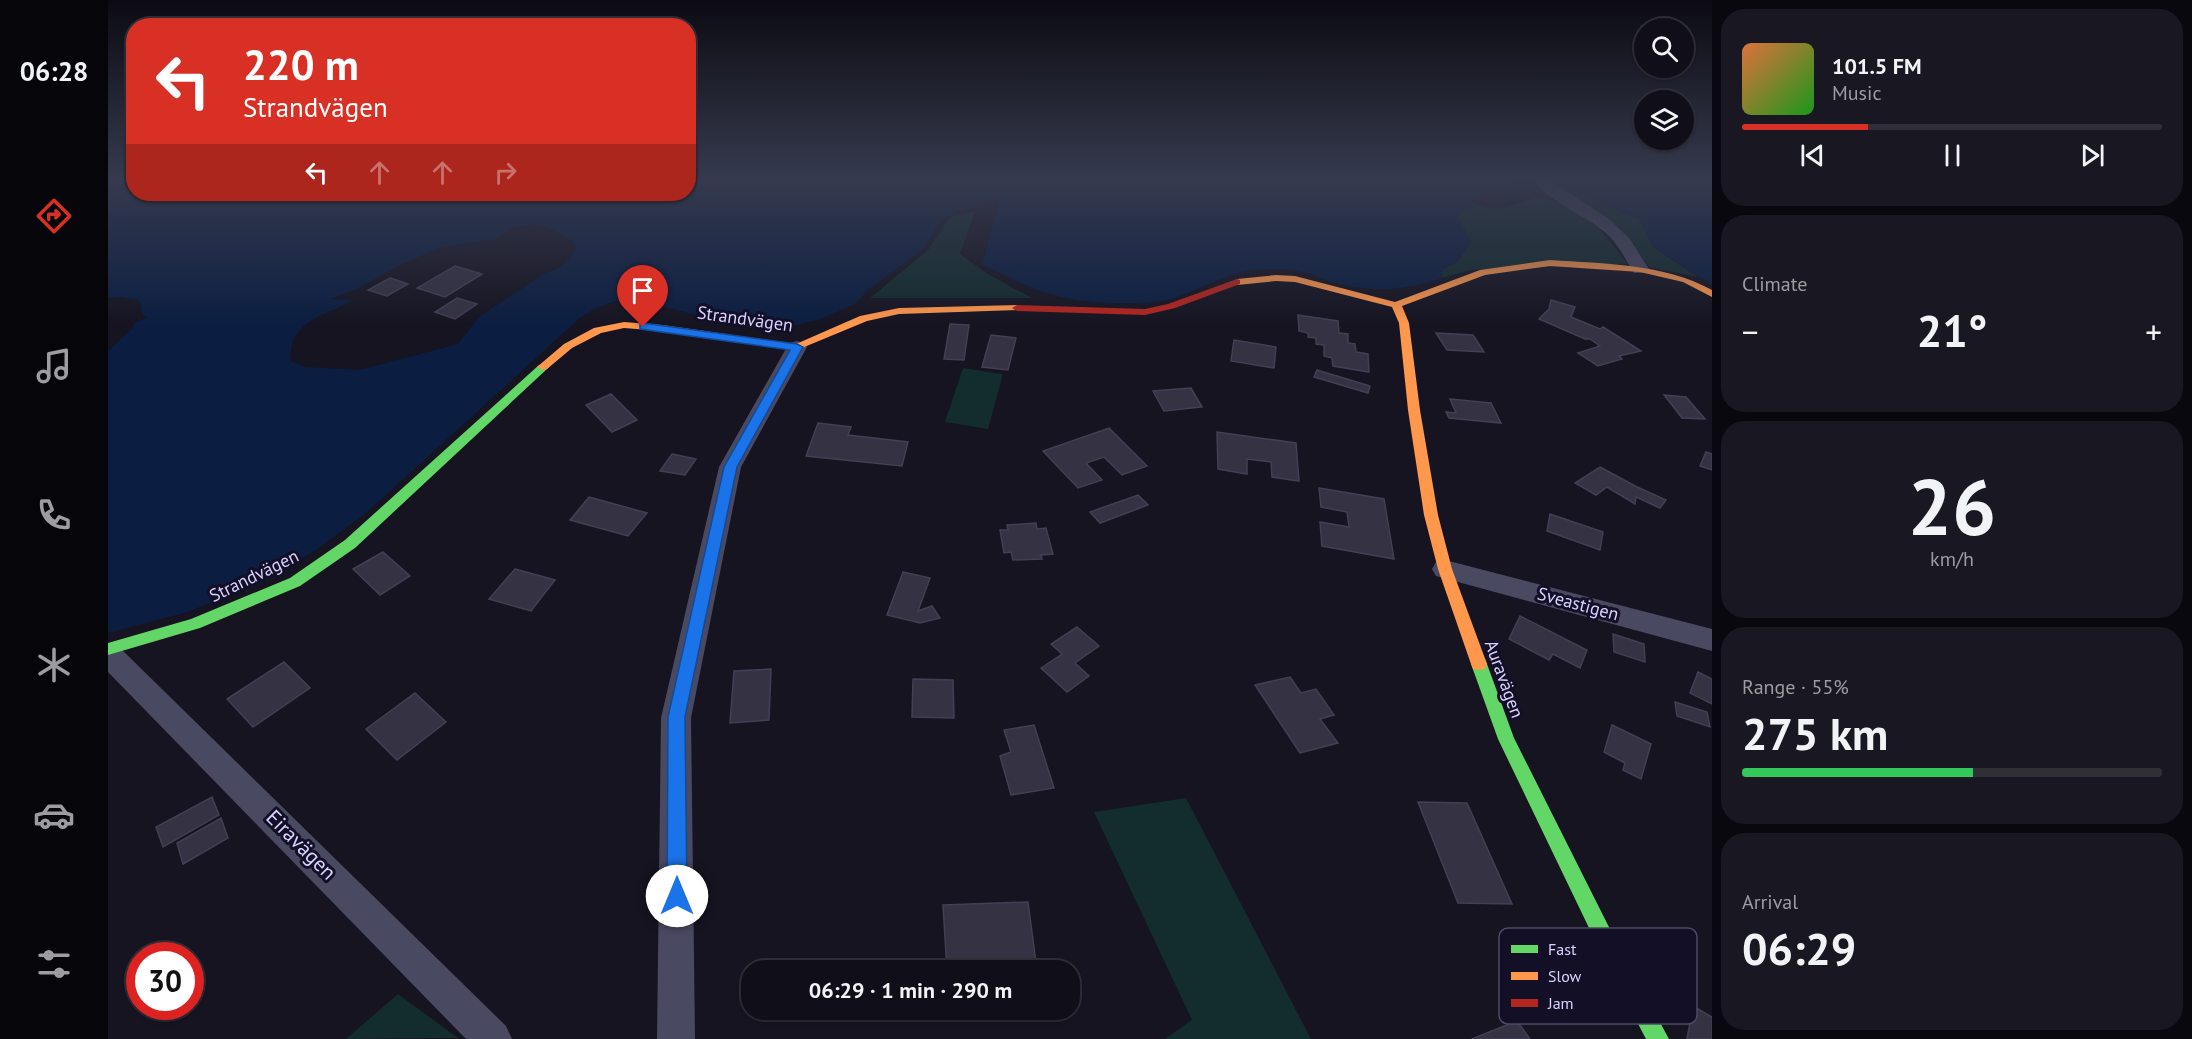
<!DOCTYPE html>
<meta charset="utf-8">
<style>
body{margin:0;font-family:"PT Sans",sans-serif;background:#191822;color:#f1f3f6;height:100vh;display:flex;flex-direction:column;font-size:22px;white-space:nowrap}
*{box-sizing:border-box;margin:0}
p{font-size:20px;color:#9c9ca2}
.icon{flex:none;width:33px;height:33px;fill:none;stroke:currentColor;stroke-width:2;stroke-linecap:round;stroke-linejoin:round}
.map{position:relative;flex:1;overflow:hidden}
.details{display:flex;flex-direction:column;gap:9px;padding:9px;background:#09080e;width:480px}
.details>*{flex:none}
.banner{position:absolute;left:18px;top:18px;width:570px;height:183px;border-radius:24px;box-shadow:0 2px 4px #0004,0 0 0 2px #302f38;background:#d93025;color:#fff;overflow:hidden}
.fabs{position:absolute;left:1526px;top:18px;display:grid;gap:12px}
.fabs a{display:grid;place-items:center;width:60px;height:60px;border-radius:50%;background:#100f19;box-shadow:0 2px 4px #0004,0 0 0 2px #302f38;font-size:30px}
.speed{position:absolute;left:18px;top:942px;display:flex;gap:12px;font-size:30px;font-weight:700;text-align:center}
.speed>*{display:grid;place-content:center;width:78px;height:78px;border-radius:50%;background:#100f19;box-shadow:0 2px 4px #0004,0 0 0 2px #302f38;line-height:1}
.speed .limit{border:9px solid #d22;background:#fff;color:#111}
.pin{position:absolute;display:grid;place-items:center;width:51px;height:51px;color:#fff;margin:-62px -26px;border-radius:50% 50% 50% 0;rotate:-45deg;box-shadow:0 0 6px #0007}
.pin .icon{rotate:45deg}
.me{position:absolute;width:66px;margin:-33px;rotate:0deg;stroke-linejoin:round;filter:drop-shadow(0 0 4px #0008)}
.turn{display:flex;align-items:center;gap:21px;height:126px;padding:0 18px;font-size:27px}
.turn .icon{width:78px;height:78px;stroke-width:2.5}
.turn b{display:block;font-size:42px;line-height:51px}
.lanes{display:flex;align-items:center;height:57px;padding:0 18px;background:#0003;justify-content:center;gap:30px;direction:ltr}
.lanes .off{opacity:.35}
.big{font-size:45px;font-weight:600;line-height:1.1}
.details .widget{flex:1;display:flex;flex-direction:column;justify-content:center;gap:9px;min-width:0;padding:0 21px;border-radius:24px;background:#191822}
.details .dial{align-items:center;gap:0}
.dial b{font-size:78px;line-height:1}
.song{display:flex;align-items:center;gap:18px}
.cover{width:72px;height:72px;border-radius:9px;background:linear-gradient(135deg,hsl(20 70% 55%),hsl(120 70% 35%))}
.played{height:6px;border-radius:3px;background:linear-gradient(90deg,#d93025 30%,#302f38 30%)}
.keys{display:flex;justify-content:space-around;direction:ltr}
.heat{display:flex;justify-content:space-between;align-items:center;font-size:33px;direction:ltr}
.charge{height:9px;border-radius:4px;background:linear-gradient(90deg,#34c759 55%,#302f38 0)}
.trip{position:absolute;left:633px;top:960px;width:339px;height:60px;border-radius:24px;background:#100f19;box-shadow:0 2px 4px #0004,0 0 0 2px #302f38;font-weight:600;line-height:60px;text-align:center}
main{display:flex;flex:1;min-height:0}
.tabs{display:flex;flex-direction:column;width:108px;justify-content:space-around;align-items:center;background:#06060a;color:#9c9ca2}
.tabs .icon{width:42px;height:42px}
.tabs .current{color:#d93025}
.tabs b{font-size:27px;color:#f1f3f6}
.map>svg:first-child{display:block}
.green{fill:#132c2d}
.water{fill:#0b1e41;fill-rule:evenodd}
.building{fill:#343243;stroke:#433f54;stroke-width:1.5}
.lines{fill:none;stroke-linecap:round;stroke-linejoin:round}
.street{fill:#4a4962;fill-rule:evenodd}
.fast{fill:#63d668;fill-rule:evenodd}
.slow{fill:#ff974d;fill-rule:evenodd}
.jam{fill:#b3261e;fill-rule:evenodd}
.route{fill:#1a73e8;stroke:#114b97;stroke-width:1.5}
.labels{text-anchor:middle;stroke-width:6;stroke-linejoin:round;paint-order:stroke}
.street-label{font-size:18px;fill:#d9d4ff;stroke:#130f26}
.near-street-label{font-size:21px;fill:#d9d4ff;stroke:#130f26}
.key{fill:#130f26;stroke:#4e4a67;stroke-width:1.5}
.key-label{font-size:16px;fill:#d9d4ff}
</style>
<main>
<nav class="tabs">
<b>06:28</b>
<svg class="icon current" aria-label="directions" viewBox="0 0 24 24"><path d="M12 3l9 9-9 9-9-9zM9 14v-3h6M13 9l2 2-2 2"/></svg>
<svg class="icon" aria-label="music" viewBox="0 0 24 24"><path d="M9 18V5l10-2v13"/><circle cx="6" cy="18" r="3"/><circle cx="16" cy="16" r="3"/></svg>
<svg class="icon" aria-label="phone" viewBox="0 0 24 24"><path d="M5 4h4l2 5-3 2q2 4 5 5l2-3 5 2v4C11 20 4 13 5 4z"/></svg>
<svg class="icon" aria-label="climate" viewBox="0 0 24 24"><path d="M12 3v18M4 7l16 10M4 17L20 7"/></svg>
<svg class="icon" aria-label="car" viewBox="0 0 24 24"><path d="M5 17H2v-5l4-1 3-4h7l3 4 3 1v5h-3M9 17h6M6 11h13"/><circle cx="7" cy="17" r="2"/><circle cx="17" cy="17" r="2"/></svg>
<svg class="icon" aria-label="filters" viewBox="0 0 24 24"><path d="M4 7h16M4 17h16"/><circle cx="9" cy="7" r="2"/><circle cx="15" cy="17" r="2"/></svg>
</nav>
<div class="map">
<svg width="1604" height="1039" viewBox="0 0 1604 1039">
<rect width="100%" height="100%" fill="#161421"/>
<g class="green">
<path d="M1451 184 1532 220 1545 247 1590 277 1541 267 1519 237Z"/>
<path d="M1429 197 1459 205 1492 230 1520 264 1362 270 1334 278V269L1348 263 1363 242 1349 217 1353 211 1370 205C1389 214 1409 204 1429 197Z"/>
<path d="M867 211 852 254 878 273 924 298H762L820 250 842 217Z"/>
<path d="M855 368 895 374 880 429 837 422Z"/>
<path d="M1078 798 1203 1039H1057L1084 1020 986 812Z"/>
<path d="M290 994 350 1038 238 1039Z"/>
</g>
<g class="water">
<path d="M0 180H25L26 194H580L581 180H1405L1393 191 1362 199 1370 205 1353 211 1349 217 1364 242 1348 263 1335 269 1334 278C1297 292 1256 293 1219 280 1200 273 1191 269 1171 269 1159 269 1146 269 1134 272 1111 278 1089 290 1066 298 1051 303 1033 303 1017 303 955 303 929 292 874 264L893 197 870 207 844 213 832 220 818 247 761 289 747 304 712 319 681 327H634L523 298C504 300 490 307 473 317L258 513 208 550 150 585 76 613 0 633V351L24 329 27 322 40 318 34 314 33 304 30 300 12 297 0 298ZM422 224C440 227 458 232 469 247 461 260 453 270 437 273L371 317 350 344 252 370 198 367 182 361C183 354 183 342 187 337 200 315 225 313 244 300L222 299 247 290 290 266 334 247 387 239 405 227Z"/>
<path d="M1446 180H1604V285L1545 247 1532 220Z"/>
</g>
<g class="building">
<path d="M347 266 374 274 337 297 309 288Z"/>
<path d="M282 278 300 284 279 296 260 290Z"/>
<path d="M349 298 369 304 347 319 327 312Z"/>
<path d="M1443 300 1467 307 1463 317 1492 329 1495 327 1533 351 1511 356 1514 359 1490 366 1470 353 1492 346 1482 339H1477L1431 319 1441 309Z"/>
<path d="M1190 315 1230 321 1231 333 1240 334V343L1247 344 1248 352 1260 354 1261 372 1225 366 1224 358 1216 356V345L1208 344V338L1200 337V333L1191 331Z"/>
<path d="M842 324 861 325 856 360 836 359Z"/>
<path d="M1328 333 1365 335 1376 352 1339 350Z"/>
<path d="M883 335 908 338 900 370 874 367Z"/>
<path d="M1126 340 1168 347 1166 368 1123 361Z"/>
<path d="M1209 370 1262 386 1260 393 1206 377Z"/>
<path d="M1083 388 1094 407 1056 411 1045 391Z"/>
<path d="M503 394 529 420 504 432 478 405Z"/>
<path d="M1556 395 1578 397 1597 419 1574 418Z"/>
<path d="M1342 399 1383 403 1393 423 1341 418 1338 412 1348 413Z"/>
<path d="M710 423 743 427 740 435 800 442 794 466 698 456Z"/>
<path d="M1001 428 1039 466 1014 475 996 457 978 463 994 480 970 488 935 451Z"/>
<path d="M1109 432 1188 443 1191 481 1164 477 1163 462 1139 459V474L1110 469Z"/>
<path d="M1598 452 1604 454V470L1592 466Z"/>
<path d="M564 454 588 459 577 475 552 471Z"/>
<path d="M1492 467 1527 486 1558 500 1552 508 1528 497 1527 504 1499 487 1488 495 1467 483Z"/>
<path d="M1211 488 1276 499 1286 559 1214 546 1212 522 1241 527 1239 512 1213 507Z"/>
<path d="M1030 495 1040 505 992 523 982 512Z"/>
<path d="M481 497 539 513 520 536 462 520Z"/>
<path d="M1442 514 1495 532 1492 550 1439 531Z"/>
<path d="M928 523 929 529 938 528 945 554 933 555 934 559 905 560 903 552 896 553 892 530H900L899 525Z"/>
<path d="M275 552 302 576 272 595 245 569Z"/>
<path d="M407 569 447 580 423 611 381 599Z"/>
<path d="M795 572 822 578 810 611 824 606 832 618 812 623 779 615Z"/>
<path d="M1412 616 1479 650 1472 668 1445 654 1441 660 1401 639Z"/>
<path d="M969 627 991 646 967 663 981 676 959 692 933 668 954 654 943 644Z"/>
<path d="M1505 634 1536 644 1537 662 1506 652Z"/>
<path d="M176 662 202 688 145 727 119 699Z"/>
<path d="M663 669 661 720 622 723 626 671Z"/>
<path d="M1590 672 1604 679V704L1582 693Z"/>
<path d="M1182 677 1193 693 1208 689 1226 715 1212 719 1230 743 1192 753 1147 685Z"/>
<path d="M805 679 845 680 846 718 804 717Z"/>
<path d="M307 693 338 722 289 760 258 729Z"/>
<path d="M1567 702 1599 712 1602 727 1569 716Z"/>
<path d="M926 725 946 788 903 795 892 756 903 752 896 730Z"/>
<path d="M1504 725 1543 744 1533 779 1515 770 1517 763 1496 752Z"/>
<path d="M104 797 111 815 55 847 48 827Z"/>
<path d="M1310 802 1359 803 1404 904 1350 903Z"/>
<path d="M113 818 120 838 75 864 69 843Z"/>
<path d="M920 902 929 970H839L835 905Z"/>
<path d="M1585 1006 1604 1017V1039H1579Z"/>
<path d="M1409 1021 1422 1039H1364Z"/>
</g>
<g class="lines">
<g class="street">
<path d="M1426 180H1442L1501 219 1521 238 1541 269 1538 273H1526C1517 259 1511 245 1499 234 1478 215 1440 202 1426 180Z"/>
<path d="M689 341 696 343 699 347 633 467 583 718 587 1039H549L553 718 611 467 679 347 682 343Z"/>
<path d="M1337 560 1604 629V651L1328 576 1324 569 1328 562Z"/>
<path d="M0 643 10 646 398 1026 404 1039H358L0 672Z"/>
</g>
<g class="fast">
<path d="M435 364 441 367 439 369 247 548 192 586 92 628 0 655V643L83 619 182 578 237 540 431 365Z"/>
<path d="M1371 658 1377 659 1379 664 1406 738 1510 945 1561 1039H1538L1496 959 1390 739 1363 664 1365 659Z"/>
</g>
<g class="slow">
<path d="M1442 260C1498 264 1554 263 1604 290V297L1575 282 1532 272 1442 266 1377 275 1294 306 1301 323 1312 410 1330 515 1344 569 1379 664 1377 669 1371 670 1365 669 1363 664 1330 569 1316 515 1300 410 1291 323 1284 307 1187 282 1168 281 1129 285 1124 282 1129 279 1168 275 1187 276 1287 302 1372 270Z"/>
<path d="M909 305 913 306V310L791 314 759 321 689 350 554 331 516 328 493 333 464 348 439 369 435 370 429 367 456 344 486 328 516 322 554 325 688 344 752 316 791 308Z"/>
</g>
<path class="jam" d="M1129 279 1132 280V284L1067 308 1037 315 909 311 904 308 909 305 1037 309 1060 304Z"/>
</g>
<linearGradient id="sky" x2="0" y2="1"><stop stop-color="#0c0b12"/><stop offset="0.55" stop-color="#363a4e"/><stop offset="1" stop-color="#363a4e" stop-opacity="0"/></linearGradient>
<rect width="1604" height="325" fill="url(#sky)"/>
<path class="route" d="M535 323 689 344 695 347 629 467 577 717 579 896 576 903 569 905 562 903 559 896 560 717 616 467 682 350 532 329V324Z"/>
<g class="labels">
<g class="street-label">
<text transform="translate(637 319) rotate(8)" y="6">Strandvägen</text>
<text transform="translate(146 576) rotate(-26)" y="6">Strandvägen</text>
<text transform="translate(1470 604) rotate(15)" y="6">Sveastigen</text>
<text transform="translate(1396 679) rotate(70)" y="6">Auravägen</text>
</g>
<g class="near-street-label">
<text transform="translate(193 845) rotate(45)" y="7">Eiravägen</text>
</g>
</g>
<rect x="1391" y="928" width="198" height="96" rx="9" class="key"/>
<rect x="1403" y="945" width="27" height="8" fill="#63d668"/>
<rect x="1403" y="972" width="27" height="8" fill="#ff974d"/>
<rect x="1403" y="999" width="27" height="8" fill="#b3261e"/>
<g class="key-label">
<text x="1440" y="955">Fast</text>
<text x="1440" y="982">Slow</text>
<text x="1440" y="1009">Jam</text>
</g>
</svg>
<div class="fabs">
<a><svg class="icon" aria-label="search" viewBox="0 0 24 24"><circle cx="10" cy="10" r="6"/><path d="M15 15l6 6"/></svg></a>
<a><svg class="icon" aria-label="layers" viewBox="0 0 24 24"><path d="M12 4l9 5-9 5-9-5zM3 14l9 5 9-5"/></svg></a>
</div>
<div class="speed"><div class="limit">30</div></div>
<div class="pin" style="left:535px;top:327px;background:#d93025"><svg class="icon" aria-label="arrive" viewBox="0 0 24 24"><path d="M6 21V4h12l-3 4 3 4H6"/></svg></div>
<svg class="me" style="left:569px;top:896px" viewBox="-20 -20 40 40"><circle r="19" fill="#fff"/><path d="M0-13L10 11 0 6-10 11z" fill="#1a73e8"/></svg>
<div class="trip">06:29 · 1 min · 290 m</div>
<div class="banner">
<div class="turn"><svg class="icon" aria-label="left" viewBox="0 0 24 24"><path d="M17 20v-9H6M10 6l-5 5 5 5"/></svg><div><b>220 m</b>Strandvägen</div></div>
<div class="lanes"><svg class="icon" aria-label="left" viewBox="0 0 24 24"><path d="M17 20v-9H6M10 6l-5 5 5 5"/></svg><svg class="icon off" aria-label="ahead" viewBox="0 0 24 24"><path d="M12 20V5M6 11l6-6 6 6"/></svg><svg class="icon off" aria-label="ahead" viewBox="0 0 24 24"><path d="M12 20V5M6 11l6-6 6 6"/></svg><svg class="icon off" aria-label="right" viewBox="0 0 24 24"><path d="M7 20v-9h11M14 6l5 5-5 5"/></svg></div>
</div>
</div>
<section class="details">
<div class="widget">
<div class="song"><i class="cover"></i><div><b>101.5 FM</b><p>Music</p></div></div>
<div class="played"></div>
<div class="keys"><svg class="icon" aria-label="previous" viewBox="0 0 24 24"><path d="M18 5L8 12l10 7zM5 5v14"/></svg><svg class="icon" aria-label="pause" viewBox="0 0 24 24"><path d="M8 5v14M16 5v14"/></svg><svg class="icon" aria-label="next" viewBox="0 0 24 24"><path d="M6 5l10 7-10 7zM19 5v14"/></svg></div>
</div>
<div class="widget"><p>Climate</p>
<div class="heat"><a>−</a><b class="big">21°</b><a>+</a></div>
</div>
<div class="widget dial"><b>26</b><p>km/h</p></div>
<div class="widget"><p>Range · 55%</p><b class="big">275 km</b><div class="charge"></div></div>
<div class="widget"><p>Arrival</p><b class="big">06:29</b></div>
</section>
</main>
